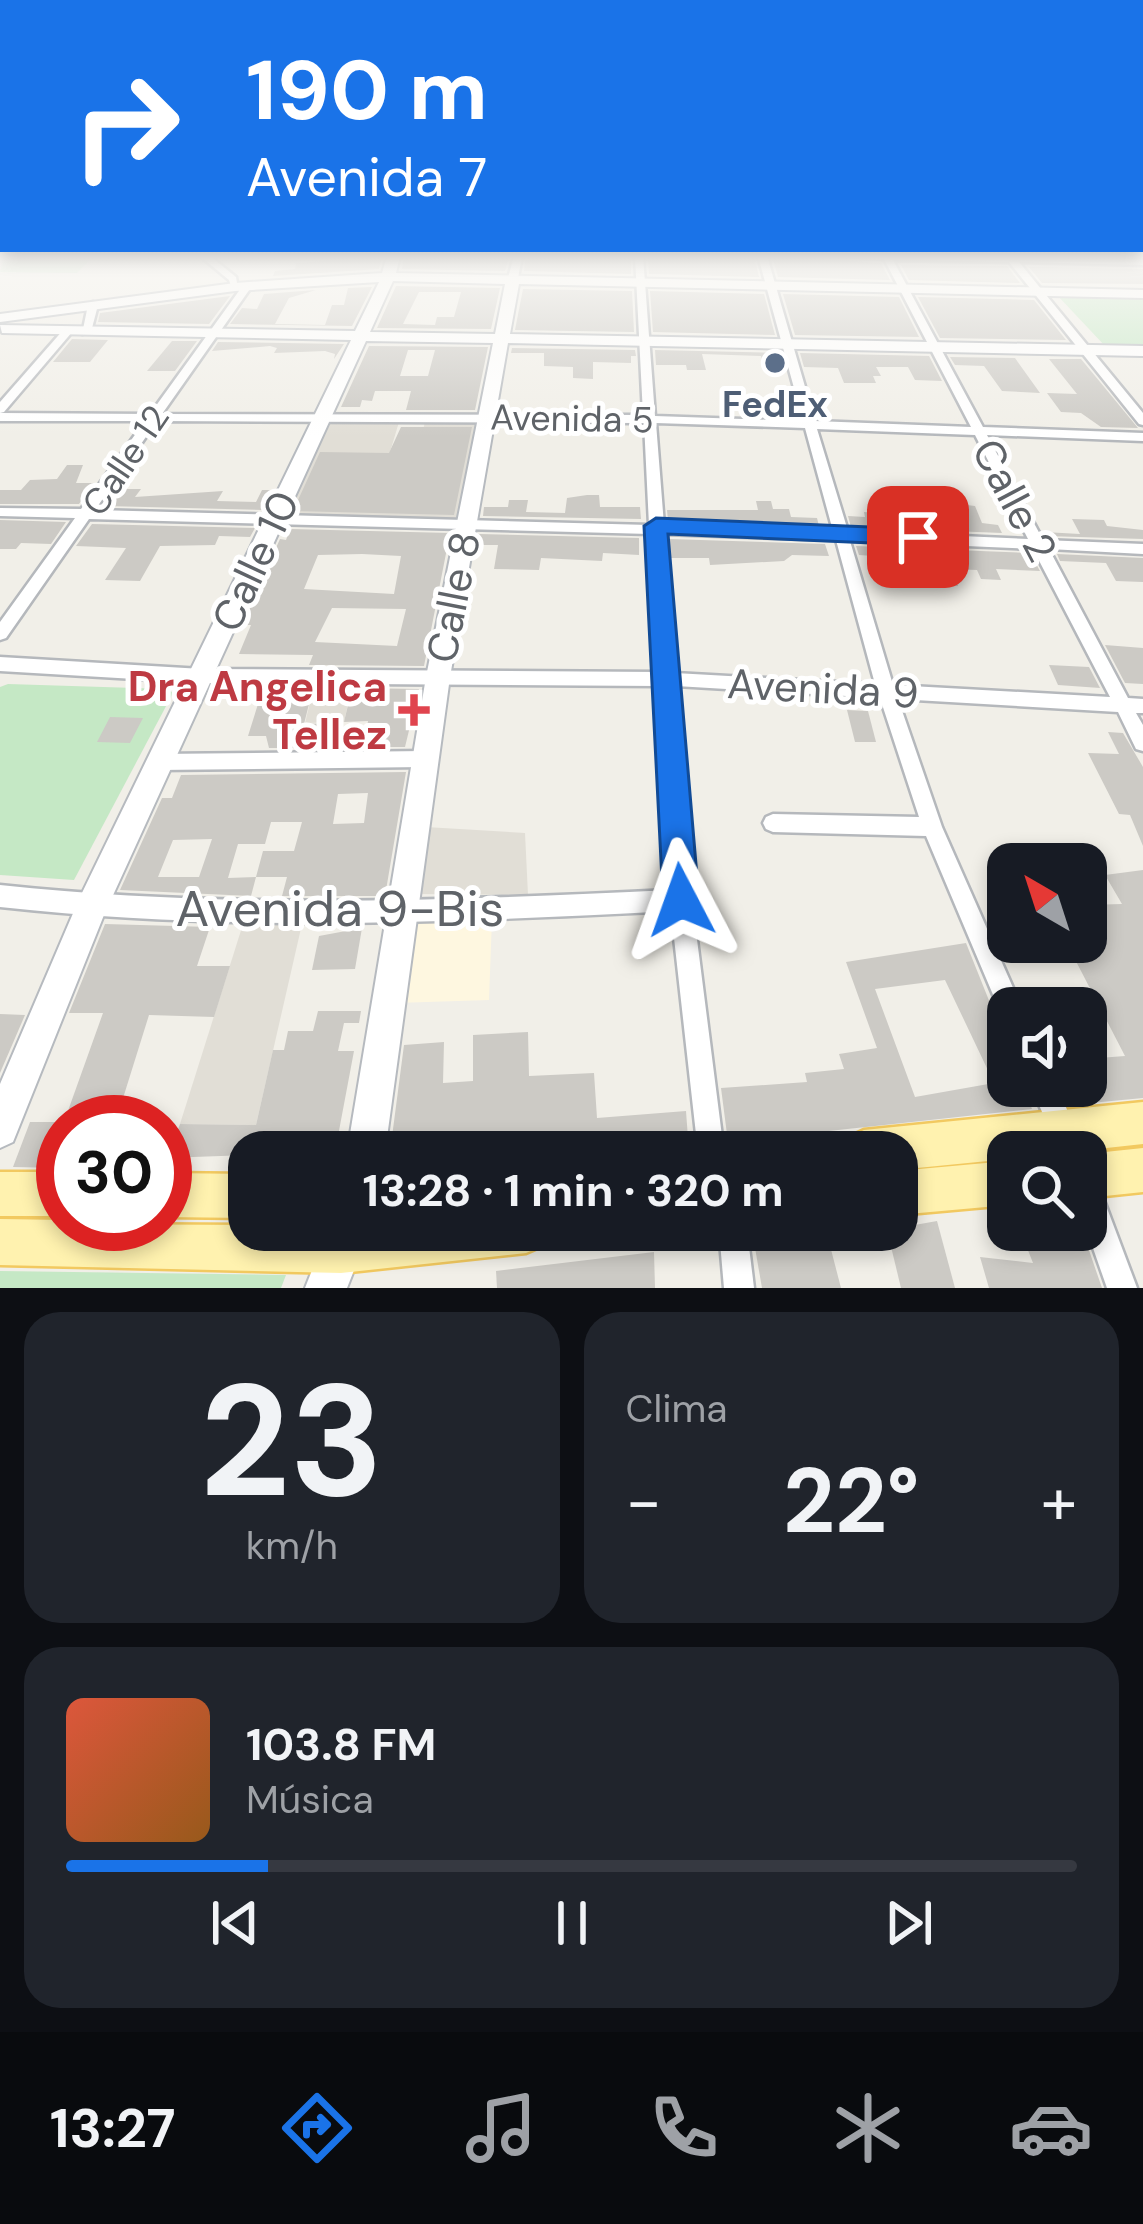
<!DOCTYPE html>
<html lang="es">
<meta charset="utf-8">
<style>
body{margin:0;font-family:"DM Sans",sans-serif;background:#20242c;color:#f1f3f6;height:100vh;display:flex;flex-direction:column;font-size:45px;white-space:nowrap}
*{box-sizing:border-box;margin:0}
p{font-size:39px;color:#9ea1a6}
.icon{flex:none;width:66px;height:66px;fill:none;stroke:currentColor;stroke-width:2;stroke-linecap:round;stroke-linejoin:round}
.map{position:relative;height:1288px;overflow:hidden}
.details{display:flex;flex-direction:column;gap:24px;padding:24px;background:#0d0f14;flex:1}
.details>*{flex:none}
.top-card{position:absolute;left:0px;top:0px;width:1143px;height:252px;box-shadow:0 6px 18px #0003;background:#1a73e8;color:#fff;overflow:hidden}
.needle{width:78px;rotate:321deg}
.buttons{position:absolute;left:987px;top:843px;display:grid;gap:24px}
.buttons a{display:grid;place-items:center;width:120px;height:120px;border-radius:24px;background:#171b24;box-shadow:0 6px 18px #0003;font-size:60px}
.speed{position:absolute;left:36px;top:1095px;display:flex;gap:24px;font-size:60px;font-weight:700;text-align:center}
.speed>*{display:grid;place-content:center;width:156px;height:156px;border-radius:50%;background:#171b24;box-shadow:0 6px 18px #0003;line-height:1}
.speed .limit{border:18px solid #d22;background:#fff;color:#111}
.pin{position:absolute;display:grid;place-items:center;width:102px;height:102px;color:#fff;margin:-51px;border-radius:24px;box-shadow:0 6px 18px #0006}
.me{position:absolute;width:132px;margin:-66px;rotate:356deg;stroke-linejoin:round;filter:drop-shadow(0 0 9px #0008)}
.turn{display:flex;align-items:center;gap:42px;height:252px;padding:0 48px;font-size:54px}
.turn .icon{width:156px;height:156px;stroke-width:2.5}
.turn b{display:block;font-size:84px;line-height:102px}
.big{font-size:90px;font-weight:700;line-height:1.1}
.details .card{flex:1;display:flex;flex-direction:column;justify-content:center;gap:18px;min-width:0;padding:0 42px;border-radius:36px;background:#20242c}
.details .dial{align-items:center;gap:0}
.dial b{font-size:156px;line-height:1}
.song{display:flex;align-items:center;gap:36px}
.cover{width:144px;height:144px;border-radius:18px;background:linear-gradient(135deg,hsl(10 70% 55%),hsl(30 70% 35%))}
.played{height:12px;border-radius:6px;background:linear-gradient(90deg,#1a73e8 20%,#363941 20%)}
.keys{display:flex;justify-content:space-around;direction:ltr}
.heat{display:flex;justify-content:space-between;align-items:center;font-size:66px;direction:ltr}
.details .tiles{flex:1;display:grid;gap:24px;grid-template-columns:1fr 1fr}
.card:last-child{grid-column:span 2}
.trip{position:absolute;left:228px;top:1131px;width:690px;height:120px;border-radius:36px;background:#171b24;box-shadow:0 6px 18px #0003;font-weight:700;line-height:120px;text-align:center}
.menu{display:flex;height:192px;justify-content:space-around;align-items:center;background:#090b0e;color:#9ea1a6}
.menu .icon{width:84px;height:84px}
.menu .on{color:#1a73e8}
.menu b{font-size:54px;color:#f1f3f6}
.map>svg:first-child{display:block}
.commercial{fill:#fef7e0}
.education{fill:#e1ded6}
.green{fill:#c5e8c5}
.building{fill:#cccac5;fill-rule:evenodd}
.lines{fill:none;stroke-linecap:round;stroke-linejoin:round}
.street-casing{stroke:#b5b8bc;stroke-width:5}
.secondary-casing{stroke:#b6babf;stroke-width:4}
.primary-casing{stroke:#f2c960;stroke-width:5}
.street{fill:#fff;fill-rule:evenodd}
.secondary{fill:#fff;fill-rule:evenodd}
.primary{fill:#fff2af;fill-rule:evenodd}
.route{fill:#1a73e8;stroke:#114b97;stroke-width:3}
.service-dot{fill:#5c6f8a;stroke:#fff;stroke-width:4.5}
.health-dot{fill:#e0444e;stroke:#fff;stroke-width:4.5}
.labels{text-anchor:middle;stroke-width:10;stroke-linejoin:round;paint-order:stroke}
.far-service-label{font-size:36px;font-weight:bold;fill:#4e5e75;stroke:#fff}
.far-street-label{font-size:36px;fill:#5f6368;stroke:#fff}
.street-label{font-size:42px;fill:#5f6368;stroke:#fff}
.health-label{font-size:42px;font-weight:bold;fill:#be3a42;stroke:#fff;text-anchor:end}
.near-street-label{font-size:51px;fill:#5f6368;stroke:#fff}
</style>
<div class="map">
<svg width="1143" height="1288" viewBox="0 0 1143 1288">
<rect width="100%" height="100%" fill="#f1efe8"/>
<path class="commercial" d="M492 918 489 1000 396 1003 406 921Z"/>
<g class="education">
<path d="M329 421 399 422 390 452H419L425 421H477L460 520 286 514Z"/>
<path d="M353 681 344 722 305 723 315 682Z"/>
<path d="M426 827 525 833 528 895 415 894Z"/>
<path d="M243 924H302L256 1125 180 1124Z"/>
</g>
<g class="green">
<path d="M4 256H94L77 273 0 272Z"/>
<path d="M1057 295 1143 298V346H1105Z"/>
<path d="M8 684 167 689 173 693 74 880 0 875V687Z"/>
<path d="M0 1271 286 1275 281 1288H0Z"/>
</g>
<g class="building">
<path d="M326 256H350L349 260 382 256 379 269 273 276 275 271 295 269 296 263 325 261Z"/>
<path d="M404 256H509L505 271 402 269Z"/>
<path d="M526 256H631V274L524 271Z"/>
<path d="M648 256H754L759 277 649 274Z"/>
<path d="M772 256 881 263 890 280 778 277Z"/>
<path d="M901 265 1007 266 1020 283 909 280Z"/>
<path d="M1029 267 1143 269V284L1042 283Z"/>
<path d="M396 286 500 288 491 329 377 328ZM419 292H461L454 317H437L435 325 403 324Z"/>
<path d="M372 287 352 326 230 324 242 308 257 309 264 294 316 290 289 298 275 324 325 325 332 305H344L348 288Z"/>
<path d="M523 289 632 291 634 332 515 330Z"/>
<path d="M650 291 764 294 775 335 653 332Z"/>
<path d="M783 294 899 297 919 337 795 335Z"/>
<path d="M230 296 209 324 98 322 100 313Z"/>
<path d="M918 297 1034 300 1066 340 940 338Z"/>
<path d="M72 339 108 340 90 362H53Z"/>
<path d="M172 341H197L175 371H147Z"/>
<path d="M218 342 344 344 334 359 335 354 325 351 274 353 277 348 270 346 212 351Z"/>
<path d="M369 346 488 347 475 410H406L411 391H375L372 401 362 400 360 407H341ZM408 350H435L428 376H400Z"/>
<path d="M512 348 635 350 636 356H631V363L593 362V379L573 378V367L544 366V353H511Z"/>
<path d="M655 350 780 353 784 370H765L761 356 702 354 706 370H687L686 365H656Z"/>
<path d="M800 353 929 356 942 381 915 380 908 367H876L881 376H873L876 383H844L838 368 804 367Z"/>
<path d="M950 357 1015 358 1040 393 1002 391 984 366 955 365Z"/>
<path d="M1049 359H1081L1138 428 1101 427 1081 413 1061 412 1047 393 1077 394Z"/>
<path d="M472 427 454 515 293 511 320 452 389 453 401 427Z"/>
<path d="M67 465H83L76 483H94L79 504H0V490H21L30 480 57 479Z"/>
<path d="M118 489H141L135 497 223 491 217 501 256 502 262 490H273L263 510 105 506Z"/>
<path d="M587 495H599L600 507H640L641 519 483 516 484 507H508L509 500H528L526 512 565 513 567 498Z"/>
<path d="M756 501H771L773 509H789L791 517 817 518 819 526 668 521 667 510H758Z"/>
<path d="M958 504 975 506 982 523 998 525 1002 533 851 527 848 516 865 517 864 512 916 516 914 510 962 517Z"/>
<path d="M1072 519 1104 520 1107 526 1143 530V539L1046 536 1044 532 1080 534Z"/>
<path d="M0 520 66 522 51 544 21 543 16 549H0Z"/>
<path d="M92 524 255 528 250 537 219 536 215 545 160 546 140 581 105 580 126 548 76 546Z"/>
<path d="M290 529 450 533 424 666 309 665 313 655 239 654 251 625H241L280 539 286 540ZM362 554 401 556 394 594 304 589 318 555ZM332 608 406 609 397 646 315 642Z"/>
<path d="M479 534 639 538V555L603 553 602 561 541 558 539 570 494 569 498 545H478Z"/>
<path d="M669 539 825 544 829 556 792 555 784 561 710 565 709 558H670Z"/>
<path d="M856 546 1030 553 1040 571 996 569 1001 580 981 579 977 570 952 569 958 586H941L936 572H893L888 557 859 555Z"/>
<path d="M1057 554 1143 558V582L1116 581 1106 563 1060 561Z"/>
<path d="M1105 645 1143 648V684L1125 683Z"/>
<path d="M1049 665 1089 667 1100 688 1058 685Z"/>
<path d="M263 688H313L304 724 341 723 335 748H269L266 736H248Z"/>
<path d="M352 688 419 689 405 747H364L368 721 344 722Z"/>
<path d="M847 710 868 711 876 742H855Z"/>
<path d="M110 717 143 718 130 743 97 742Z"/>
<path d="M1108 732 1123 733 1143 767V846L1130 815 1119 814 1088 753 1119 754Z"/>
<path d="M406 772 385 896H282L287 877H256L251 896 120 890 162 798H172L181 775ZM368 793 364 823 333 824 338 794ZM271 822H302L294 851H263L256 877 228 878 238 844H265ZM212 839 199 877H158L173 840Z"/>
<path d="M1143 870V1098L1070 1105 1062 1086H1086V1059L1125 1056 1066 942H1086V905L1122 904 1105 875Z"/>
<path d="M105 924 210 927 197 966H230L214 1017 149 1015 119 1111 96 1113 93 1122H64L103 1013H69Z"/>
<path d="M362 928 355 969 312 970 319 936Z"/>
<path d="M966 943 1008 1048V1086H1023L1032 1109 728 1142 721 1088 807 1082 805 1073 844 1069 839 1054 877 1048 846 962ZM945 980 994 1083 915 1097 875 989Z"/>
<path d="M318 1011H361L359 1023H344L338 1051H354L335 1152 165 1158V1132H177L180 1124 256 1125 273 1050H284L288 1031H313Z"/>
<path d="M0 1014 25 1015 0 1073Z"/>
<path d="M528 1032 529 1076 594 1073 597 1118 686 1111 689 1152H390L404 1045 444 1042 443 1083 473 1081V1035Z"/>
<path d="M30 1122H63V1168L13 1167Z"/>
<path d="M937 1221 955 1288H901L887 1230Z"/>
<path d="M1020 1230H1082L1102 1288H989L980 1257 1033 1263Z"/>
<path d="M827 1234 841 1288H762L754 1242Z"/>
<path d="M654 1252 655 1288H497L496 1271Z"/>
</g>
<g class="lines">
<defs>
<g id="street">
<path d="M200 256H210L236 277 238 289H232L229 280Z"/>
<path d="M514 256H522L518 278 513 281 508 278Z"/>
<path d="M635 256H643L655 416 803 421 758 256H767L815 421 971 427 884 259 845 256 1143 259V265L1019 262 1143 413V425L1139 424 1009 262 893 260 983 427 1143 433V441L987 435 1043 540 1143 544V554L1049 549 1128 698 1143 699V713H1136L1143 725V751L1136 749 1118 712 898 699 942 827 1022 1008H1008V1019L1002 1016 926 836 773 832 766 829 763 823 766 817 773 814 919 817 880 698 676 686 692 900 724 1152H698L671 911C444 923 228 932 0 907V885C225 909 445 901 670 890L658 686 202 683 0 671V657L202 669 658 672 650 534 89 519 6 638 0 640V622L75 518 0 516V508L81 509 145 421H0V413L150 414 244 284 247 283 252 286 162 414 643 415ZM157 421 644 423 649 525 95 510ZM656 423 805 428 833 531 664 525ZM817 429 975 435 1028 539 848 531ZM664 534 836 540 875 684 675 673ZM850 541 1033 549 1110 697 893 685Z"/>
<path d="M93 302 98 305 91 332 82 334 88 305Z"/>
<path d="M64 329 73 331 4 412 0 413V402Z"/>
<path d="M425 751 432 753 434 759 432 765 425 767 158 770 151 768 149 762 151 756 158 754Z"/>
<path d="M1031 1086H1057L1085 1152H1059Z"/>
<path d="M1086 1175 1096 1179 1137 1288H1107L1086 1228Z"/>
<path d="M719 1230H747L754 1288H724Z"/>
</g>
<g id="secondary">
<path d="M387 256H400L396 273 1143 290V298L519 284 510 334 1143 346V356L508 343 450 677 385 1152H347L426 677 493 343 366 341 104 915 13 1142 0 1148V1084L80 897 351 340 2 333 0 325 355 331 379 282 235 291 0 322V314L235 283 382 273ZM393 281 505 284 495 334 370 332Z"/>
<path d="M343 1230 356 1235 362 1250 347 1288H305L326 1235Z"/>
</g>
<g id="primary">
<path d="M1143 1102V1144L1070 1152H1008V1159L897 1170V1152H842L849 1137 864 1130Z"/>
<path d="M1143 1148V1192L1086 1198V1154Z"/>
<path d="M1008 1161V1205L897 1215V1171Z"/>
<rect x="0" y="1172" width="63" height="44"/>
<path d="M165 1173 249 1174V1218L165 1217Z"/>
<path d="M0 1219 63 1220V1224L249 1225V1230H549L542 1246 526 1253 341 1273 0 1265Z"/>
</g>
</defs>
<use href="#street" class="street-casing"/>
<use href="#secondary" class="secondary-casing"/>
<use href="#primary" class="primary-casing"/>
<use href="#street" class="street"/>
<use href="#secondary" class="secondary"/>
<use href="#primary" class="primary"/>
</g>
<linearGradient id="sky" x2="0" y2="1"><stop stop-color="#8fc3f1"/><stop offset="0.59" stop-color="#f9f8f5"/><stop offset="1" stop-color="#f9f8f5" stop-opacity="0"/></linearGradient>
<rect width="1143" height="437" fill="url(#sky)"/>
<path class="route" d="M656 518 918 529 930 537 918 545 668 534 699 900 694 912 681 918 668 912 663 900 644 526Z"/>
<circle class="service-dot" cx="775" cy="363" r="12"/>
<path class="health-dot" d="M408 692h12v12h12v12h-12v12h-12v-12h-12v-12h12z"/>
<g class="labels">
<g class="far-service-label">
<text x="775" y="417">FedEx</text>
</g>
<g class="far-street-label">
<text transform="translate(572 418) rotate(1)" y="13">Avenida 5</text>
<text transform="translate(125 460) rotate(-56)" y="13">Calle 12</text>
</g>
<g class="street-label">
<text transform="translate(1015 500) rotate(62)" y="15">Calle 2</text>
<text transform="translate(255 561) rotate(-65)" y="15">Calle 10</text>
<text transform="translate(453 597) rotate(-79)" y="15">Calle 8</text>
<text transform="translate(823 688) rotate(3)" y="15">Avenida 9</text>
</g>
<g class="health-label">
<text x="387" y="701">Dra Angelica<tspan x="387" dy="48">Tellez</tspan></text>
</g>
<g class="near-street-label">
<text x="340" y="926">Avenida 9-Bis</text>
</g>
</g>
</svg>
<div class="buttons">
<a><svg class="needle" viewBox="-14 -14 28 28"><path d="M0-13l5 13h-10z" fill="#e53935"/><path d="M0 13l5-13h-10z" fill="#9ea1a6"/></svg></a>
<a><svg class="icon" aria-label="sound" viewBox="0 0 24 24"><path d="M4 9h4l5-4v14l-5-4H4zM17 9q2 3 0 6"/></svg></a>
<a><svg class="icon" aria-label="search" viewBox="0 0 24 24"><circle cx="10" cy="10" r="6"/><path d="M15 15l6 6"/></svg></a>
</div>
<div class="speed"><div class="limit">30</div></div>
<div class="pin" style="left:918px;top:537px;background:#d93025"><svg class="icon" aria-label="arrive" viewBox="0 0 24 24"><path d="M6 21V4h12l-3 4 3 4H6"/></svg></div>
<svg class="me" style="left:681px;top:900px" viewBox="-20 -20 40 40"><path d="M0-17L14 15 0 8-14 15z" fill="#1a73e8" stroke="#fff" stroke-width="4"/></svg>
<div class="trip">13:28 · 1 min · 320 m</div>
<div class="top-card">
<div class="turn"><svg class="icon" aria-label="right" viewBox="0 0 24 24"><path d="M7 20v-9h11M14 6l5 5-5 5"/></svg><div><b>190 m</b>Avenida 7</div></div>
</div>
</div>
<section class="details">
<div class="tiles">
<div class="card dial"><b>23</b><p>km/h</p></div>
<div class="card"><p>Clima</p>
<div class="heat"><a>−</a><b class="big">22°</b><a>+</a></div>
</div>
<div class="card">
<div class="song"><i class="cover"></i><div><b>103.8 FM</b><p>Música</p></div></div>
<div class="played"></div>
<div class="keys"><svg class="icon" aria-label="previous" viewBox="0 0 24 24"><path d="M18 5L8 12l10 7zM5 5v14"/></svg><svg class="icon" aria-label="pause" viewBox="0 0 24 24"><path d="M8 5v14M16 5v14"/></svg><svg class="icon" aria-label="next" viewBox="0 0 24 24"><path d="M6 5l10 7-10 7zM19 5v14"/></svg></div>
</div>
</div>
</section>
<nav class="menu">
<b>13:27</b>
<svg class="icon on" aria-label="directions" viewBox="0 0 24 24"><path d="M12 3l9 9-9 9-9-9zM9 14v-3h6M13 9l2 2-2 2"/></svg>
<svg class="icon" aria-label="music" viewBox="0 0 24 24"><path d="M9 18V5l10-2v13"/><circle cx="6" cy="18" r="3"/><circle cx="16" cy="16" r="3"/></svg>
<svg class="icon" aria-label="phone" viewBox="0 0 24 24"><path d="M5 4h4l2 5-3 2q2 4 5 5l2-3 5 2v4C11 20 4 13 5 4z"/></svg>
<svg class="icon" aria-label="climate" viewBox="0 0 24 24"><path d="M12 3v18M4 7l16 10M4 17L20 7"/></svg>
<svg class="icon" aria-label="car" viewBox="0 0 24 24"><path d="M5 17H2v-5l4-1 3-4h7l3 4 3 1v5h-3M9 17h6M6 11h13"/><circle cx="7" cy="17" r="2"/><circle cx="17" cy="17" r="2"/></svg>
</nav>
